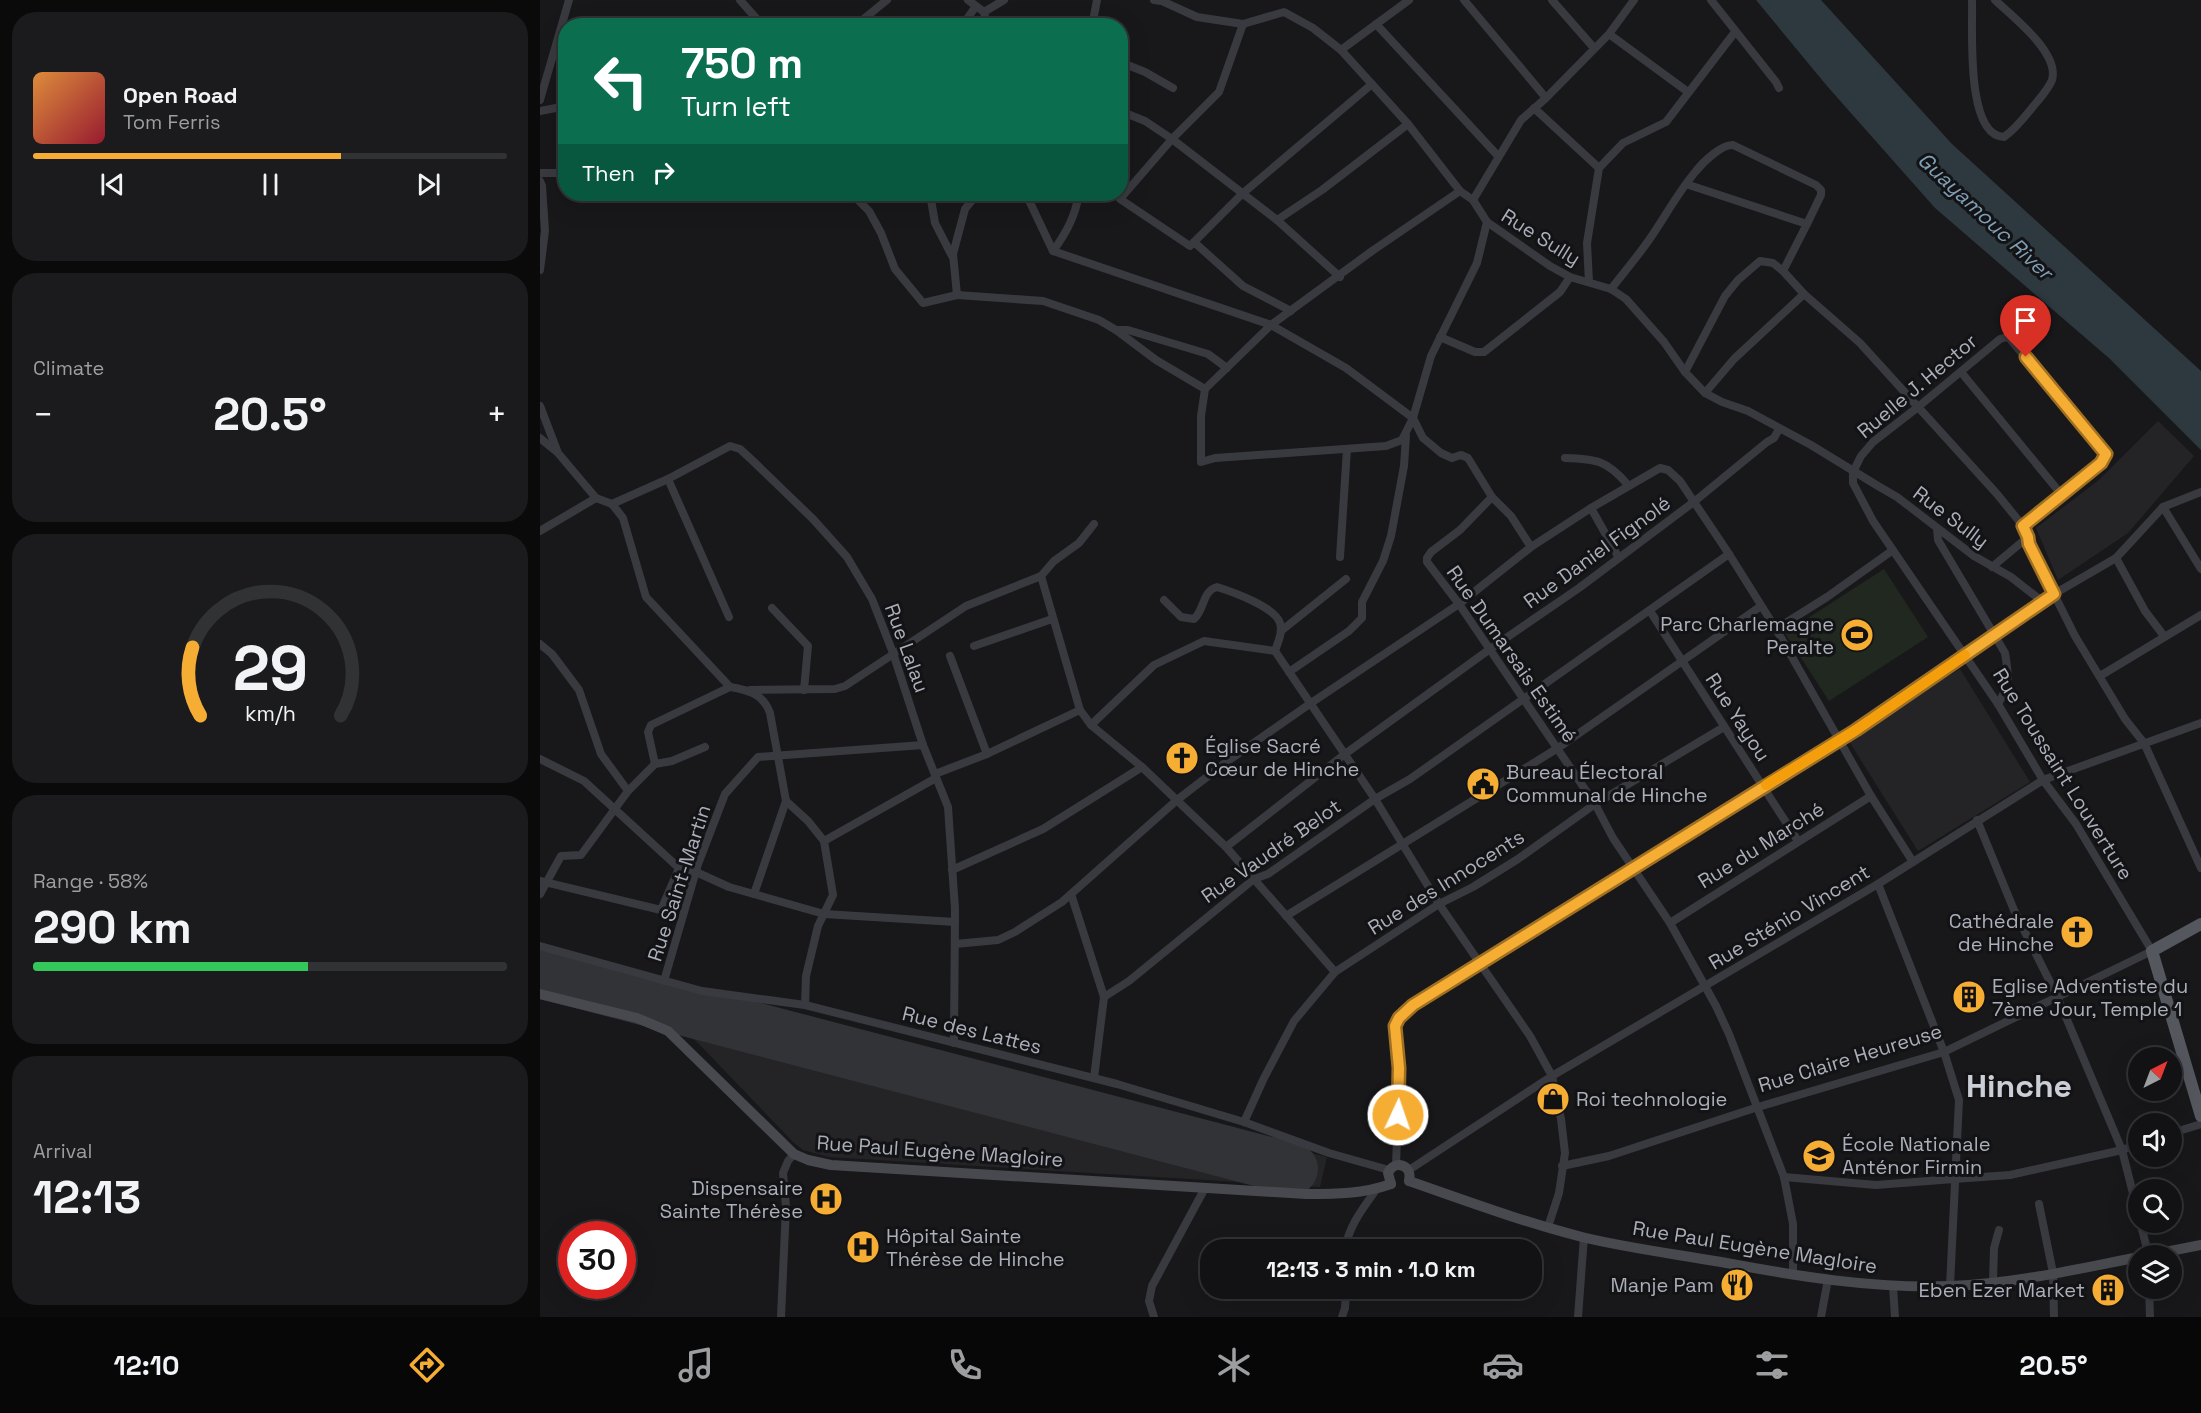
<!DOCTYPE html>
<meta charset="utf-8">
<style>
body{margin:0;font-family:"Space Grotesk",sans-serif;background:#1b1b1d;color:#f1f3f6;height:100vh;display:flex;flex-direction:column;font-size:22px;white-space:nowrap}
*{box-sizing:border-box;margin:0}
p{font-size:20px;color:#9c9ea0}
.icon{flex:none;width:33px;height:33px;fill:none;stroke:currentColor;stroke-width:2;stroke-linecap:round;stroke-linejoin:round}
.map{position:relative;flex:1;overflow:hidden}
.panel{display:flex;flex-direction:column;gap:12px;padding:12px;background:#0a0a0b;width:540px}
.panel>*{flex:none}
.top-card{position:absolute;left:18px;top:18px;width:570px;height:183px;border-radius:24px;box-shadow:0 6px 24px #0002,0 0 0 2px #313234;background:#0b6e4f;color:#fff;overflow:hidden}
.needle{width:39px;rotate:42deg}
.fabs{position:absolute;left:1588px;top:1047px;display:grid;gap:12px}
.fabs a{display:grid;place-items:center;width:54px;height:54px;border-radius:50%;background:#121214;box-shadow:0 6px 24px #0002,0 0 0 2px #313234;font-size:30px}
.speed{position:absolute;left:18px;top:1221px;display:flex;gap:12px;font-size:30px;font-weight:700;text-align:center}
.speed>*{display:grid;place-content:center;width:78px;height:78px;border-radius:50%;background:#121214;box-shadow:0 6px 24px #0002,0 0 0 2px #313234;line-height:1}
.speed .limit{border:9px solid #d22;background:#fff;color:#111}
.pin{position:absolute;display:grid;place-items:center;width:51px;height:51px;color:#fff;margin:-62px -26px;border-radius:50% 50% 50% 0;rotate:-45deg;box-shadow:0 0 6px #0007}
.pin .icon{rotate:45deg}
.me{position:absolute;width:66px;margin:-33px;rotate:3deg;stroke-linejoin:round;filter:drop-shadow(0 0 4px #0008)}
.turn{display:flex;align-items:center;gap:21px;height:126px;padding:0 24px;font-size:27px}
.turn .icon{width:78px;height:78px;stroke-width:2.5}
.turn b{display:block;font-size:42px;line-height:51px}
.then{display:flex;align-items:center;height:57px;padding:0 24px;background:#0003;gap:12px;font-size:22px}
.big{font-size:45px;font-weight:700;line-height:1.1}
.panel .card{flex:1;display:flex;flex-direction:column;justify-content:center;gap:9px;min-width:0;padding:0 21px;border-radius:24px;background:#1b1b1d}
.panel .dial{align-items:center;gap:0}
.dial svg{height:156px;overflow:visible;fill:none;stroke:#313234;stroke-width:7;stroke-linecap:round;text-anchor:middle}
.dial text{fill:#f1f3f6;stroke:none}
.song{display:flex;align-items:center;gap:18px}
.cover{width:72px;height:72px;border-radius:9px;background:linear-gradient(135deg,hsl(30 70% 55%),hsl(350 70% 35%))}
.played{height:6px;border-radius:3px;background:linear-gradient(90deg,#f6ad34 65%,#313234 65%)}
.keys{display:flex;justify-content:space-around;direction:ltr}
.heat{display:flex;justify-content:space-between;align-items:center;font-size:33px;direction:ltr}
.charge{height:9px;border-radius:4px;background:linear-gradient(90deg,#34c759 58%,#313234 0)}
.trip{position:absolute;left:660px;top:1239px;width:342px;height:60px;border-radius:24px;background:#121214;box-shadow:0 6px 24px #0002,0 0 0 2px #313234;font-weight:700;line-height:60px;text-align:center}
.tab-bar{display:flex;height:96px;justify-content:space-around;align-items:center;background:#070708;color:#9c9ea0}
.tab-bar .icon{width:42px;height:42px}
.tab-bar .active{color:#f6ad34}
.tab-bar b{font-size:27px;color:#f1f3f6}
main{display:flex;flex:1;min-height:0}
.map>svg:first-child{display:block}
.built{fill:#242427}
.green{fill:#202820}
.water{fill:#2d383f}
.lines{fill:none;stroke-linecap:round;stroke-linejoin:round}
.runway{stroke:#323337;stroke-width:52}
.minor{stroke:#393a3f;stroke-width:8}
.secondary{stroke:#47494f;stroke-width:10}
.primary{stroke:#55575e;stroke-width:12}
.route-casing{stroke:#a07022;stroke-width:15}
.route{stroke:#f6ad34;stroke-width:10}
.slow{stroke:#f59e0b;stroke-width:10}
.labels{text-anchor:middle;stroke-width:6;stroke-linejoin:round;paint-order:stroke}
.street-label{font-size:20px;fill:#aaafba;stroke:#131315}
.poi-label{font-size:20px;fill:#aaafba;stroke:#131315;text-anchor:start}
.water-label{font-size:21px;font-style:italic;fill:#809fb6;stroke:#131315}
.town-label{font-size:32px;font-weight:bold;fill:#cbced6;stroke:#131315}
</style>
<main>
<section class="panel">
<div class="card">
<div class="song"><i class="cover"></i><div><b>Open Road</b><p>Tom Ferris</p></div></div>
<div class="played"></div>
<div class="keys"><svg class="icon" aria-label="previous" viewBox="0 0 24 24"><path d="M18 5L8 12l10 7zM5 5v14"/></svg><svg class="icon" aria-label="pause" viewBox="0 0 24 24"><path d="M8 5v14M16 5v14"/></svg><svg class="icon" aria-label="next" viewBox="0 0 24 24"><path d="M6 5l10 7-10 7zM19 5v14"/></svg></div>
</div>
<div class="card"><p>Climate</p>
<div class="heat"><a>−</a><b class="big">20.5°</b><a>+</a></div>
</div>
<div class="card dial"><svg viewBox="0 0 100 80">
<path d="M14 69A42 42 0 1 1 86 69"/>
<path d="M14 69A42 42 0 0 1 10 34" stroke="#f6ad34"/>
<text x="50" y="56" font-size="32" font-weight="700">29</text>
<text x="50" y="72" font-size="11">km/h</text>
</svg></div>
<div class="card"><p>Range · 58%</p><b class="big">290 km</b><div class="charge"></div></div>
<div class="card"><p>Arrival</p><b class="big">12:13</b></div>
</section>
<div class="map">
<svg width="1661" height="1317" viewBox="0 0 1661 1317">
<rect width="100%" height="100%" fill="#18181a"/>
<g class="built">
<path d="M1618 421 1654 456 1588 533 1518 580 1496 528 1559 480Z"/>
<path d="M1420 669 1490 782 1378 851 1307 738Z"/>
<path d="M0 954 787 1157 780 1187 289 1157 263 1150 253 1142 159 1044 134 1022 107 1012 0 987Z"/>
</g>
<path class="green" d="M1344 569 1388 637 1289 701 1245 633Z"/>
<path class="water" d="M1216 0H1281L1412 144 1661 371V450L1570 359 1395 208 1287 86Z"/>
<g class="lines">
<path class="runway" d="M0 972 752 1169"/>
<g class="minor">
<path d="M200 0 223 26"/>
<path d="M428 0 444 12 447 26"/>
<path d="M614 0 622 1 657 17 703 24 744 12 773 28 801 50 868 124 920 191 933 200 947 222 1010 266 1030 277 1071 289 1086 299 1124 342 1145 372 1165 393 1182 402 1208 411 1271 445 1338 486 1357 497 1434 556 1471 577 1503 602"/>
<path d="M924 0 1006 98"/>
<path d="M1012 0 1054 48"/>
<path d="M1171 0 1236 82 1239 88"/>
<path d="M1432 0C1433 27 1425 136 1464 137 1477 128 1486 115 1496 103 1501 97 1509 88 1512 80 1520 53 1472 16 1455 0"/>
<path d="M444 12 464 0"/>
<path d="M703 24 679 92 632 139 580 199 650 246 702 194 832 84"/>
<path d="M836 24 958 156"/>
<path d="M315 26 347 0"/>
<path d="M422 26 436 6"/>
<path d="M552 26 557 0"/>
<path d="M1069 34 1148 92"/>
<path d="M801 50 869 0"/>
<path d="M580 62 605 72 633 88"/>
<path d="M0 100 29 0"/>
<path d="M994 108 1059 168"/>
<path d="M0 111 26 106"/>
<path d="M580 111 605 121 632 139 737 220 800 277"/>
<path d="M0 173H26"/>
<path d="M0 181 2 186 5 231 0 270"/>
<path d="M312 194 329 211 341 233 355 269 383 303 417 295 503 301 559 320 576 330 616 360 665 389 661 416V462L675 458 846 446 862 440 873 418 891 356 937 263 947 222"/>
<path d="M390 194 395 223 412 256"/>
<path d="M486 194 513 251 731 325 806 368 873 418 883 438 901 453 912 458 921 455 928 458 952 497 920 530 891 552 887 558V562L919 604 1055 804 1073 838 1130 923 1176 1006 1189 1034 1244 1177 1253 1224V1275"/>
<path d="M933 200 981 120 1006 98 1069 34 1094 0"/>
<path d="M737 220 782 190 868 124"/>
<path d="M654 242 703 286 751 311"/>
<path d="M513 251C527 232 535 216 539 194"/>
<path d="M1243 271 1267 224"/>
<path d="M1049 282 1047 243 1059 168 1083 143 1126 122 1195 32"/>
<path d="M1071 289C1084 272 1099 255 1111 237 1126 215 1139 191 1156 171 1163 162 1182 144 1193 145L1276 185 1281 190V195L1267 224 1146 184"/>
<path d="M417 295 413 254 425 209 437 194"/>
<path d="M576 330H588L668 354 687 368"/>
<path d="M900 337 935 352H944L1020 292 1030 277"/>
<path d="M1145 372 1185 296 1198 280 1220 261 1233 263 1243 271 1264 294 1320 343 1457 494 1483 526 1488 537 1489 544 1535 636 1585 719 1604 743 1661 868"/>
<path d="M1421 372 1521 494"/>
<path d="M665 389 731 325 832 251 920 191"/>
<path d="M1165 393 1194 359 1264 294"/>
<path d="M0 406 18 453 56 498"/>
<path d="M0 438 17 452"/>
<path d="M1025 458C1056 459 1067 460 1088 485"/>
<path d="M128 479 189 617"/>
<path d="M952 497 971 516 991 547"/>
<path d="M72 504 128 479 190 446 200 449 213 461 273 519 307 557 332 599 353 653 383 745 408 807 415 909 414 1043"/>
<path d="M72 504 83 518 106 597 190 687C209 690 223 694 230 713L246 801 268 821 284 841 293 895 278 926 266 976 265 1005"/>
<path d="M1623 507 1661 569"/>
<path d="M1051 508 1079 558"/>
<path d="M1397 529 1398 540 1465 653C1469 676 1470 684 1458 704"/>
<path d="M0 531 56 498 72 504"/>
<path d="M800 557 807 449"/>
<path d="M1576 558 1605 611 1624 636"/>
<path d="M1452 567 1488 537"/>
<path d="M501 576 540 710 551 725 602 767 686 847 795 972"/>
<path d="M624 600 641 617 654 619C665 609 662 591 677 587 693 592 735 607 740 623 743 632 738 642 735 651"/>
<path d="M232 608 268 646 264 690"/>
<path d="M1110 611 1258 841"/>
<path d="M1236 629 1287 597 1353 550"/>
<path d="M741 631 806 579"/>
<path d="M0 644 12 654 39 690 61 754 88 791 41 855 21 856 0 894"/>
<path d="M434 646 512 619"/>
<path d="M410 656 447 754"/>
<path d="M749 672 809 631 822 618V602L843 561 851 536 864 466 866 436"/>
<path d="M1560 676 1661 615"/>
<path d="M210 690 295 689 305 686 426 606 501 576 514 561 539 543 554 524"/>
<path d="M551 725 614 665 664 641 735 651 835 799 899 904 990 1036 1012 1076 1021 1119 1025 1153 1019 1193 1008 1227"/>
<path d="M0 759 44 781 139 868 156 872 189 887 284 914 415 922"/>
<path d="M115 764 108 732 111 725 190 687"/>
<path d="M395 774 447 754 540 710"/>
<path d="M88 791 115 764 132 761 165 747"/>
<path d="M1437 820 1474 910 1517 996 1582 1150 1599 1217"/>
<path d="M284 841 396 778"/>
<path d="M686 847 805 754 950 649 1039 588 1155 501 1227 442 1234 438 1239 429"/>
<path d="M412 870 503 829 602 767"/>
<path d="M0 881 121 910 139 868"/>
<path d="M1338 884 1404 1052 1419 1100 1410 1286"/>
<path d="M214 894 246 801"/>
<path d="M531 894 564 997 554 1078"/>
<path d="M746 916 1018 748 1221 606"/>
<path d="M1130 923 1331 796"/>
<path d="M415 944 458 940 475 932 522 902 637 800 685 763 771 703 919 604 991 547 1051 508 1120 468 1128 470 1140 481 1189 554 1236 629 1331 796 1373 862"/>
<path d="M0 946 162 991 265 1005 577 1084 704 1122 789 1153 849 1170"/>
<path d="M124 981 158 864 185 794 218 757 383 745"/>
<path d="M564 997 589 981 714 879 728 874 835 799 870 779 1189 554"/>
<path d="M704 1122 724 1078 754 1021 795 972 899 904 933 887 978 859 1055 804 1184 727"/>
<path d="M1632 1133 1661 1124"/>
<path d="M856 1165 859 1085 855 1026 859 1018 873 1005 1316 730 1514 594 1576 558 1623 507 1661 492"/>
<path d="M1022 1166 1069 1156 1218 1107 1404 1052 1612 951 1536 824 1503 780 1458 704 1333 521 1313 483V472L1321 456 1333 442 1378 407 1460 339 1467 337 1470 339 1566 454 1561 463 1483 526"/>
<path d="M869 1170 1012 1076 1338 884 1503 780 1661 723"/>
<path d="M1244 1177 1336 1185 1414 1179 1470 1175 1582 1150 1599 1144"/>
<path d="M1499 1204 1513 1273 1514 1317"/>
<path d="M1600 1222 1609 1256"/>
<path d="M805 1250C808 1227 823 1208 836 1190"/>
<path d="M1453 1282 1454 1248 1459 1230"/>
<path d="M1353 1286 1355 1317"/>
<path d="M1609 1288 1610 1317"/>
<path d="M241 1317 246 1207 243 1173 248 1161 254 1154"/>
<path d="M614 1317 609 1301 612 1286 665 1188"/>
<path d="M802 1317 805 1308 806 1288"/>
<path d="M1038 1317 1044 1237"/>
<path d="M1281 1317 1288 1279"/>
</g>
<g class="secondary">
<path d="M0 994 97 1018 128 1031 254 1154 268 1160 291 1165 766 1194C796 1194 823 1194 851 1184"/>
<path d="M869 1181C927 1201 983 1222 1042 1237 1087 1248 1135 1254 1181 1262 1256 1276 1333 1289 1411 1286 1474 1284 1537 1269 1599 1257"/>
<path d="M851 1184 848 1173C855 1159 873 1165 869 1181"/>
<path d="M1605 1256 1661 1245"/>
</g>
<path class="primary" d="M1661 924 1612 951 1661 1116"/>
</g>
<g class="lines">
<defs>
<path id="route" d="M858 1115 859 1068 855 1026 859 1018 873 1005 1316 730 1514 594 1489 544 1488 537 1483 526 1561 463 1566 454 1486 357"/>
</defs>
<use href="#route" class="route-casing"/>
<use href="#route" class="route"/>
<path class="slow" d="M1226 785 1316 730 1425 655"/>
</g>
<defs>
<symbol id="stadium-disc" viewBox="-11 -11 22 22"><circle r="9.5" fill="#f6ad34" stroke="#131315"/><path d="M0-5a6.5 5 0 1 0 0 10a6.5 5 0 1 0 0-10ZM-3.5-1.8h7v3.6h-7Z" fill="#111"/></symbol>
<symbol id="church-disc" viewBox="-11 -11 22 22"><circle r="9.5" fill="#f6ad34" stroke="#131315"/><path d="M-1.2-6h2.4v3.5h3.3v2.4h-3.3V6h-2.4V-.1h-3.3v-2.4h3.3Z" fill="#111"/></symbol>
<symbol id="civic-disc" viewBox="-11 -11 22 22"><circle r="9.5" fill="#f6ad34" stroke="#131315"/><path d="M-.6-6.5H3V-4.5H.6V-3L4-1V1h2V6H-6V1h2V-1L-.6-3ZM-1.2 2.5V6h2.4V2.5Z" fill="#111"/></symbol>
<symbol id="building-disc" viewBox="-11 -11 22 22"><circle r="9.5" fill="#f6ad34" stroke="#131315"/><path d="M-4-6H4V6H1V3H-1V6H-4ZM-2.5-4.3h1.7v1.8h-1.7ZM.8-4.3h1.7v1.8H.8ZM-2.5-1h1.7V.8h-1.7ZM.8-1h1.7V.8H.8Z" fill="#111"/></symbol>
<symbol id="shop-disc" viewBox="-11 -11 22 22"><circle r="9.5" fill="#f6ad34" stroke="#131315"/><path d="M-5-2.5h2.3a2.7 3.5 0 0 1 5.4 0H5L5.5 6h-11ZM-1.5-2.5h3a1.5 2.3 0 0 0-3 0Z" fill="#111"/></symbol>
<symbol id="school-disc" viewBox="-11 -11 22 22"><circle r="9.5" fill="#f6ad34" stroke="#131315"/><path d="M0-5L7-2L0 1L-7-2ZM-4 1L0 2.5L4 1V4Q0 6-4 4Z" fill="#111"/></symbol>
<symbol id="hospital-disc" viewBox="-11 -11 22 22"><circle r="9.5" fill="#f6ad34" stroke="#131315"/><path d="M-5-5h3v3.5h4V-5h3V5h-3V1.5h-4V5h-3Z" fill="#111"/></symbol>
<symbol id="restaurant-disc" viewBox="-11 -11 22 22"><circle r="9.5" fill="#f6ad34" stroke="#131315"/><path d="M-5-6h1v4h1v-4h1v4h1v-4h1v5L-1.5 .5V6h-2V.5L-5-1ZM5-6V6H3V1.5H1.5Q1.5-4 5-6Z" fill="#111"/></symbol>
</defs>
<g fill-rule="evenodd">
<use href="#stadium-disc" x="1298" y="616" width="38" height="38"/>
<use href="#church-disc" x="623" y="739" width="38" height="38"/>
<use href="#civic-disc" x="924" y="765" width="38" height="38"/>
<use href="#church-disc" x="1518" y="913" width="38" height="38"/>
<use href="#building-disc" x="1410" y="978" width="38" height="38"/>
<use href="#shop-disc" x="994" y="1080" width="38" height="38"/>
<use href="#school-disc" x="1260" y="1137" width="38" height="38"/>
<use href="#hospital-disc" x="267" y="1180" width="38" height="38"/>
<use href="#hospital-disc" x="304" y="1228" width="38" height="38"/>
<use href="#restaurant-disc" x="1178" y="1266" width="38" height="38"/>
<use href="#building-disc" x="1549" y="1271" width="38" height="38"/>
</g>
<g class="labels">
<g class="street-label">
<text transform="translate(1001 237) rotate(32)" y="7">Rue Sully</text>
<text transform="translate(1377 386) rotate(-40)" y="7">Ruelle J. Hector</text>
<text transform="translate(1411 517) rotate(37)" y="7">Rue Sully</text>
<text transform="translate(1057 552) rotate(-36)" y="7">Rue Daniel Fignolé</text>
<text transform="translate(367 648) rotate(70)" y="7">Rue Lalau</text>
<text transform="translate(972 654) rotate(55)" y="7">Rue Dumarsais Estimé</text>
<text transform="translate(1198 717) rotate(57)" y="7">Rue Yayou</text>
<text transform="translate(1523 774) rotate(58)" y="7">Rue Toussaint Louverture</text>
<text transform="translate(1221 845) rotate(-32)" y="7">Rue du Marché</text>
<text transform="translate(731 851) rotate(-35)" y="7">Rue Vaudré Belot</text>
<text transform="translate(906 882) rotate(-32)" y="7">Rue des Innocents</text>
<text transform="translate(139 883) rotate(-72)" y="7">Rue Saint-Martin</text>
<text transform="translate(1249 917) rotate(-31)" y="7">Rue Sténio Vincent</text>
<text transform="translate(432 1030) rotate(14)" y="7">Rue des Lattes</text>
<text transform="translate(1310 1058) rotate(-17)" y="7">Rue Claire Heureuse</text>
<text transform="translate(400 1151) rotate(4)" y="7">Rue Paul Eugène Magloire</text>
<text transform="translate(1215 1247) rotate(9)" y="7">Rue Paul Eugène Magloire</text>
</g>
<g class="poi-label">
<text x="1294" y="631" text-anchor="end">Parc Charlemagne<tspan x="1294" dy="23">Peralte</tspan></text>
<text x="665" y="753">Église Sacré<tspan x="665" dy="23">Cœur de Hinche</tspan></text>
<text x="966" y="779">Bureau Électoral<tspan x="966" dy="23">Communal de Hinche</tspan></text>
<text x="1514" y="928" text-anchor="end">Cathédrale<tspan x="1514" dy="23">de Hinche</tspan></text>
<text x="1452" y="993">Eglise Adventiste du<tspan x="1452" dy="23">7ème Jour, Temple 1</tspan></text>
<text x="1036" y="1106">Roi technologie</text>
<text x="1302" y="1151">École Nationale<tspan x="1302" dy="23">Anténor Firmin</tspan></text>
<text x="263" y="1195" text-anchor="end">Dispensaire<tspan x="263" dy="23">Sainte Thérèse</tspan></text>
<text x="346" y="1243">Hôpital Sainte<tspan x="346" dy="23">Thérèse de Hinche</tspan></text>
<text x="1174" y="1292" text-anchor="end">Manje Pam</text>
<text x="1545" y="1297" text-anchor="end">Eben Ezer Market</text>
</g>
<g class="water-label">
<text transform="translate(1445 216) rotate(43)" y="7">Guayamouc River</text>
</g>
<g class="town-label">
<text x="1479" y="1097">Hinche</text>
</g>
</g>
</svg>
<div class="fabs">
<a><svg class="needle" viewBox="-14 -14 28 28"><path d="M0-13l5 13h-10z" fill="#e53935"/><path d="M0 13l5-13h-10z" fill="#9c9ea0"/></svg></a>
<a><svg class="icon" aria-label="sound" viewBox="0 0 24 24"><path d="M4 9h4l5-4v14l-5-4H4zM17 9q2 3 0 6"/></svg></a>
<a><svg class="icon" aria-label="search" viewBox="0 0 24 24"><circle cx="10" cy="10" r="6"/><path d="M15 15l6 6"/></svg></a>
<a><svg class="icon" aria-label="layers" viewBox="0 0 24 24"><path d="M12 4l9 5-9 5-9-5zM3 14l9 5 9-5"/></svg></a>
</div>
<div class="speed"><div class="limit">30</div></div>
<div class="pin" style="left:1486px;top:357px;background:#d93025"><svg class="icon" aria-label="arrive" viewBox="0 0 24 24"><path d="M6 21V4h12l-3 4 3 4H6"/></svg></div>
<svg class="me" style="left:858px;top:1115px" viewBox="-20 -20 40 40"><circle r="17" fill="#f6ad34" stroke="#fff" stroke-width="3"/><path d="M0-11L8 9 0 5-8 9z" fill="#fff"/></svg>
<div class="trip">12:13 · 3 min · 1.0 km</div>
<div class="top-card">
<div class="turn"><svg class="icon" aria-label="left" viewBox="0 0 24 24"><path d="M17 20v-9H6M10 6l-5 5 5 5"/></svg><div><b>750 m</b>Turn left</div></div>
<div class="then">Then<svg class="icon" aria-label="right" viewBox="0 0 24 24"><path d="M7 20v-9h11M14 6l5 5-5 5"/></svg></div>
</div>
</div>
</main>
<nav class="tab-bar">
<b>12:10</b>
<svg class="icon active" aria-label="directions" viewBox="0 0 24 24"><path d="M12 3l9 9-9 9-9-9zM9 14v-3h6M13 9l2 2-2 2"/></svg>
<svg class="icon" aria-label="music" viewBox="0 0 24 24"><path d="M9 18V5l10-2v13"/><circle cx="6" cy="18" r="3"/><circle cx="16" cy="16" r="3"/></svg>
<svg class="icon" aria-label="phone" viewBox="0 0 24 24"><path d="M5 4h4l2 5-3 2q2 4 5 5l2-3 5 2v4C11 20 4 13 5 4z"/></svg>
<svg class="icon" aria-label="climate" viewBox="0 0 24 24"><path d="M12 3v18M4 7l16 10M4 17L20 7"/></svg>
<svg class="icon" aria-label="car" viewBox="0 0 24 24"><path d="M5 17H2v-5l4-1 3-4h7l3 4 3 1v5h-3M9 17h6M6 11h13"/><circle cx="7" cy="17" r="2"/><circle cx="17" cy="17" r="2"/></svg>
<svg class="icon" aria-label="filters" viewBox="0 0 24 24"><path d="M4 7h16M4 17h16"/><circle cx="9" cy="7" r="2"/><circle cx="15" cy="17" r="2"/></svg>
<b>20.5°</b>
</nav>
